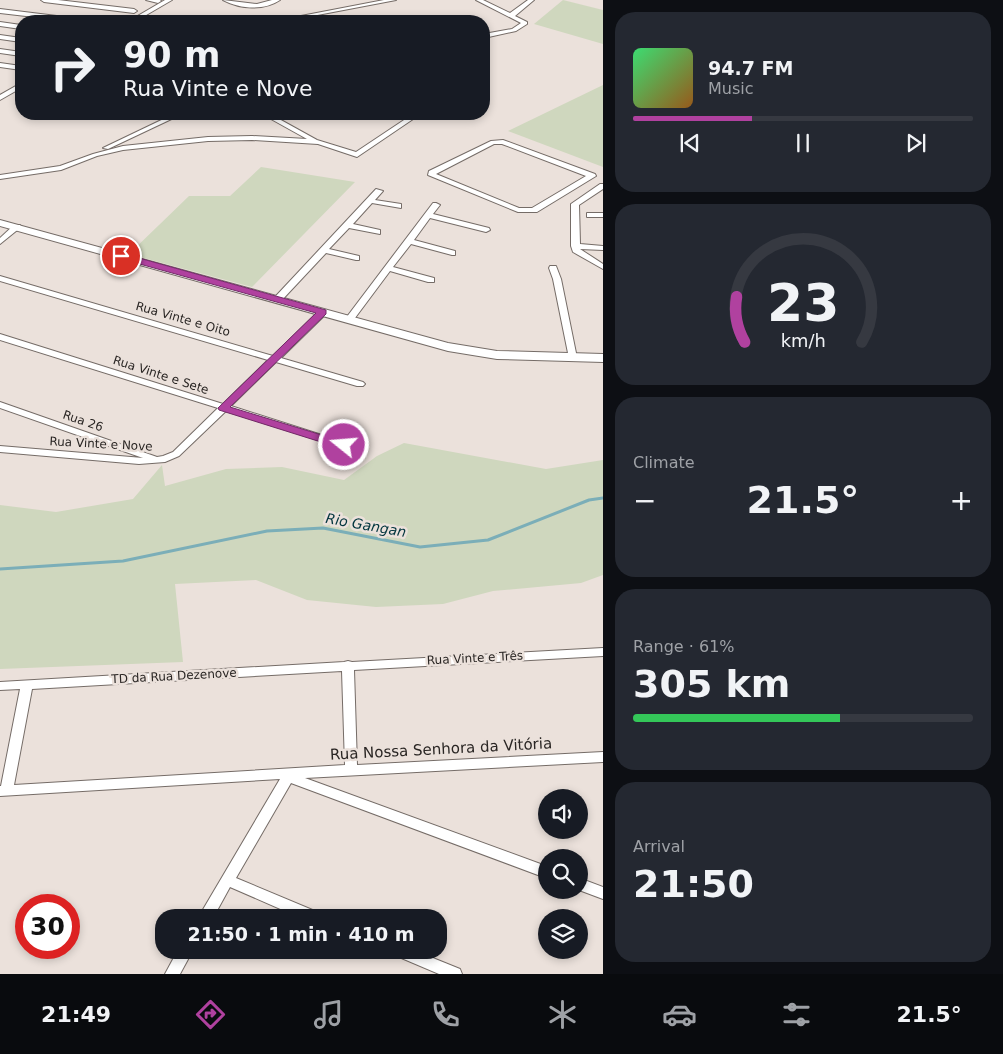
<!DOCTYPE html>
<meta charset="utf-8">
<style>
body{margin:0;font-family:"DejaVu Sans",sans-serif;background:#242831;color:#f1f3f6;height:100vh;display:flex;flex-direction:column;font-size:19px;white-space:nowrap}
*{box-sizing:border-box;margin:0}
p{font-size:16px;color:#9ea1a6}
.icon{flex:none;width:28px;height:28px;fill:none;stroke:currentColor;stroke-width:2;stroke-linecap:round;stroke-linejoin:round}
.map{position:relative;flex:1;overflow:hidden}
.sheet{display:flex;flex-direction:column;gap:12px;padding:12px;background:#0d0f14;width:400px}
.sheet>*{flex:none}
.top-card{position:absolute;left:15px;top:15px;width:475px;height:105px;border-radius:20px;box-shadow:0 2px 8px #0003;background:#171b24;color:#f1f3f6;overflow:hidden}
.fabs{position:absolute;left:538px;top:789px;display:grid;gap:10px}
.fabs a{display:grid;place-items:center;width:50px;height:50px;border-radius:50%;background:#171b24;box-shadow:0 2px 8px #0003;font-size:25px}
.speed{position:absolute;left:15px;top:894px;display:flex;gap:10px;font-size:25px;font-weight:700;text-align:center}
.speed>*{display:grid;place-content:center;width:65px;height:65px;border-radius:50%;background:#171b24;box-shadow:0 2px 8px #0003;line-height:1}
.speed .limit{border:8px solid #d22;background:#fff;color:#111}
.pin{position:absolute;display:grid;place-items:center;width:42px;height:42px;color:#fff;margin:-21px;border:2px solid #fff;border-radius:50%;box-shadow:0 1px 5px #0007}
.me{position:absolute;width:55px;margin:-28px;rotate:287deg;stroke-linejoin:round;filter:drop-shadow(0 0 4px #0008)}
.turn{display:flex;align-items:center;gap:18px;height:105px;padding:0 25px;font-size:22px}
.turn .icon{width:65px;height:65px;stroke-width:2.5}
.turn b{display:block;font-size:35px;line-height:42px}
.big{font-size:38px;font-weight:700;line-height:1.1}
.sheet .card{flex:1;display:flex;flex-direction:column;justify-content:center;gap:8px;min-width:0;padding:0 18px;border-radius:20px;background:#242831}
.sheet .dial{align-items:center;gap:0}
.dial svg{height:130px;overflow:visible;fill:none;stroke:#363941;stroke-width:7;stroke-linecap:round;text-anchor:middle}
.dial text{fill:#f1f3f6;stroke:none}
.song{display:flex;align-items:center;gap:15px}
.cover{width:60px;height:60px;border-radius:8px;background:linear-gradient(135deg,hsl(140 70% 55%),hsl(30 70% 35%))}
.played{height:5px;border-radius:2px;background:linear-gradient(90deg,#b0419f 35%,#363941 35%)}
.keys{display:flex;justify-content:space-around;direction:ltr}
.heat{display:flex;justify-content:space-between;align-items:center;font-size:28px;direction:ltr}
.charge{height:8px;border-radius:4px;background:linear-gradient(90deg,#34c759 61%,#363941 0)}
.trip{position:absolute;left:155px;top:909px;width:292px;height:50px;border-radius:20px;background:#171b24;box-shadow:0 2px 8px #0003;font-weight:700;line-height:50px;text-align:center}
.tabs{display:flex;height:80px;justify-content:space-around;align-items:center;background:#090b0e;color:#9ea1a6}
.tabs .icon{width:35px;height:35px}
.tabs .on{color:#b0419f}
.tabs b{font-size:22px;color:#f1f3f6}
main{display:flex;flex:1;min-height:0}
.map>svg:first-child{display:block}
.green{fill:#cfd7be}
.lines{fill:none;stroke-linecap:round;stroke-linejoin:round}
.stream{stroke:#7baeb8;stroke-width:3}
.minor-casing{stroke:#756c67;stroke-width:2}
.major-casing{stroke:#756c67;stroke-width:2}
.minor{fill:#fff;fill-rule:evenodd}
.major{fill:#fff;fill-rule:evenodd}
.route{fill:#b0419f;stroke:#722a67}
.labels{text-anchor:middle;stroke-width:5;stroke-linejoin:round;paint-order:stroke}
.street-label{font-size:12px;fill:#2a2624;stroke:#ebe1db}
.water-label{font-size:14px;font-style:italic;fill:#02353e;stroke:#ebe1db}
.near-street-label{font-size:15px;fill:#2a2624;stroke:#ebe1db}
</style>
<main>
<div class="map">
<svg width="603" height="974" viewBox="0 0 603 974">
<rect width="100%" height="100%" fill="#ebe1db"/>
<g class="green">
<path d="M563 0 603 10V44L534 24Z"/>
<path d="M603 85V167L508 131Z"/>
<path d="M261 167 355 182 252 287 129 254 189 196H230Z"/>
<path d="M404 443 546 469 603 460V575L581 583 493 591 443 604 376 607 307 600 256 580 175 584 183 662 0 669V505L56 512 133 499 162 465 165 486 226 469 282 467 344 480 377 456Z"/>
</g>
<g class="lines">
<path class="stream" d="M0 569 123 561 267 531 323 528 420 547 488 540 589 500 603 498"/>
<defs>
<g id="minor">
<path d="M41 0H58L134 9 137 11 134 13 44 2Z"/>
<path d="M146 0H160L161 1 158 3Z"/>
<path d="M165 0H172L136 21H129Z"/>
<path d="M223 0 257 4 272 0H280C264 11 240 9 223 0Z"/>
<path d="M384 0H396L286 21H275Z"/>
<path d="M476 0H483L510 13 528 0H534L515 16 527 22V24L516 31 484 38V34L512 29 521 23Z"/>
<path d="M0 9 81 19 84 21H69L0 13Z"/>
<path d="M0 22 21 25V29L0 26Z"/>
<path d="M0 35 21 38V42L0 39Z"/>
<path d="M0 49 21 52V56L0 53Z"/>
<path d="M0 63 21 66V70L0 67Z"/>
<path d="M21 83V88L0 100V95Z"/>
<path d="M174 114H182L108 149 103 148Z"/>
<path d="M262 114H270L317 140 356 152 413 114 419 115 357 157 318 144 252 140 208 141 123 150 97 156 61 170 0 179V175L60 166 93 154 123 146 208 137 252 136 307 139Z"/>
<path d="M503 140 595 174 596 176 537 212H518L428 175 429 171 491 141ZM494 144H502L586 176 532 208H519L436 174Z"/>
<path d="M600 184H603V189L579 205 580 244 603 246V250L580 249 603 264V269L573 252 571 246V204Z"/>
<path d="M376 189 383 191 375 200 401 204V208L372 203 353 224 380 230V234L349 228 329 249 359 256V260H356L326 253 281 301H275V297Z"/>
<path d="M433 203H436L440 205 433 214 489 228 490 230 486 232 430 218 414 240 455 251V255H452L411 244 393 267 434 278V282H428L390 271 352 322H346V318Z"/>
<rect x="587" y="213" width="16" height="4"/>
<path d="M14 225H20L21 227 0 244V238Z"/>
<path d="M550 266H556L561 279 577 358 576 360 573 361 569 358 553 279 549 268Z"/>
<path d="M0 276 273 356 320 310H326V314L281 358 363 382 365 384 363 386H357L276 362 231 406 347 443 349 445 347 447H341L226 411 179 456 165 462 139 464 0 452V446L143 458 0 408V402L157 457 163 456 173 452 218 408 0 340V334L223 404 268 360 0 281Z"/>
<path d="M603 648V656L354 670 357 765 603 752V762L305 778 546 866V878L291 783 236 878 322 914 324 918H301L230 887 213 918H198L280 779 0 796V786H1L20 689 0 690V682L344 662 348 661 352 662ZM342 671 345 765 14 785 32 689Z"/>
<path d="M579 878 603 887V899L579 890Z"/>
<path d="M178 950H193L180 974H165Z"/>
<path d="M390 950H413L460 969 462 974H439L392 954Z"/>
</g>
<path id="major" d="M0 220 448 343 497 351 603 354V362L497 359 448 351 0 226Z"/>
</defs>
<use href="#minor" class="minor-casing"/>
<use href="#major" class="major-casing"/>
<use href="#minor" class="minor"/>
<use href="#major" class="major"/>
</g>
<path class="route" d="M121 253 326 310V314L230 407 348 443 349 445 348 448H340L219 410 218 408 316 313 118 258V254Z"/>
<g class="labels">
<g class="street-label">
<text transform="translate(183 319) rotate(16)" y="4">Rua Vinte e Oito</text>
<text transform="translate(161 375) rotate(18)" y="4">Rua Vinte e Sete</text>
<text transform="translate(83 421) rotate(19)" y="4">Rua 26</text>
<text transform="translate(101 444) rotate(3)" y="4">Rua Vinte e Nove</text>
<text transform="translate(475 658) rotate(-3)" y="4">Rua Vinte e Três</text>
<text transform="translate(174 676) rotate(-3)" y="4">TD da Rua Dezenove</text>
</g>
<g class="water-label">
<text transform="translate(366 525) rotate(10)" y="5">Rio Gangan</text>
</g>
<g class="near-street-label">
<text transform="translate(441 749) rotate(-3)" y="5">Rua Nossa Senhora da Vitória</text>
</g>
</g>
</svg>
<div class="fabs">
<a><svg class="icon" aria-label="sound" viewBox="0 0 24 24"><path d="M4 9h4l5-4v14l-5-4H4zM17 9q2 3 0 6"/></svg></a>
<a><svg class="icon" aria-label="search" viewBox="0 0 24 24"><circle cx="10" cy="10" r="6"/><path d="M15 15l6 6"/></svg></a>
<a><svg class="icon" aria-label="layers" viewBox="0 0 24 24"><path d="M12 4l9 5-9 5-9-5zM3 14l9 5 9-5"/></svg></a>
</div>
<div class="speed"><div class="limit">30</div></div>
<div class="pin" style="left:121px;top:256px;background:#d93025"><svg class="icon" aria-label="arrive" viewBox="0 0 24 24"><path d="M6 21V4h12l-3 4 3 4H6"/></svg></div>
<svg class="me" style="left:344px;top:445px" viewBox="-20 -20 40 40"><circle r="17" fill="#b0419f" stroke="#fff" stroke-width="3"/><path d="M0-11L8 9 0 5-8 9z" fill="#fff"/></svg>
<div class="trip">21:50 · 1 min · 410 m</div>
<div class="top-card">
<div class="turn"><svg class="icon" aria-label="right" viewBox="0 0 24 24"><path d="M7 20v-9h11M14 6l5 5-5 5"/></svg><div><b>90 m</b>Rua Vinte e Nove</div></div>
</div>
</div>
<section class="sheet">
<div class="card">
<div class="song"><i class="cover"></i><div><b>94.7 FM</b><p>Music</p></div></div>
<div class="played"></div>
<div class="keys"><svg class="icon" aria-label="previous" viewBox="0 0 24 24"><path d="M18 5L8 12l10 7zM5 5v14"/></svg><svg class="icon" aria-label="pause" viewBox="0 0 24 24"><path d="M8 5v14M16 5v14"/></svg><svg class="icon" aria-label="next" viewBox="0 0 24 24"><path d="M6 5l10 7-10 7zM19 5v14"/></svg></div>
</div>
<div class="card dial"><svg viewBox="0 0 100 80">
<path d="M14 69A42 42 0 1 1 86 69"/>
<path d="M14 69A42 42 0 0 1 9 41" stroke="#b0419f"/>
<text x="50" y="56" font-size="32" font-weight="700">23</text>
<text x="50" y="72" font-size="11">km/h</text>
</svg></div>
<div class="card"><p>Climate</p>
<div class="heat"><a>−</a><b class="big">21.5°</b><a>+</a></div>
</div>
<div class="card"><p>Range · 61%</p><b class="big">305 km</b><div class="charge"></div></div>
<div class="card"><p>Arrival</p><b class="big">21:50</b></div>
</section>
</main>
<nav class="tabs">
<b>21:49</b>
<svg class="icon on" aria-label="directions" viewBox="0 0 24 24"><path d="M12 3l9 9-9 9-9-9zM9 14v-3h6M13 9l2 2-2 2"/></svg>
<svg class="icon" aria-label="music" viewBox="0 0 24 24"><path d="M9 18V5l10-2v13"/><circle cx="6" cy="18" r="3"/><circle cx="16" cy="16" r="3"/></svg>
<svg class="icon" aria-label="phone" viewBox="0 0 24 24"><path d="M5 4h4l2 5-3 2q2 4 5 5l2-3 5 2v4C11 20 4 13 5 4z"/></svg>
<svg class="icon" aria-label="climate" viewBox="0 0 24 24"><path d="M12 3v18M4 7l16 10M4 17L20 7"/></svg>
<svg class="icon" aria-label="car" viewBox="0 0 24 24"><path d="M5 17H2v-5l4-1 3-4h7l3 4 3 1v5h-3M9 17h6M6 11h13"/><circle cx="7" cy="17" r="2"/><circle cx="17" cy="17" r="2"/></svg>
<svg class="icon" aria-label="filters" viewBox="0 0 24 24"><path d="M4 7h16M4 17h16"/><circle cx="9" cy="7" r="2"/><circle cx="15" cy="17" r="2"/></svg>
<b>21.5°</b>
</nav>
